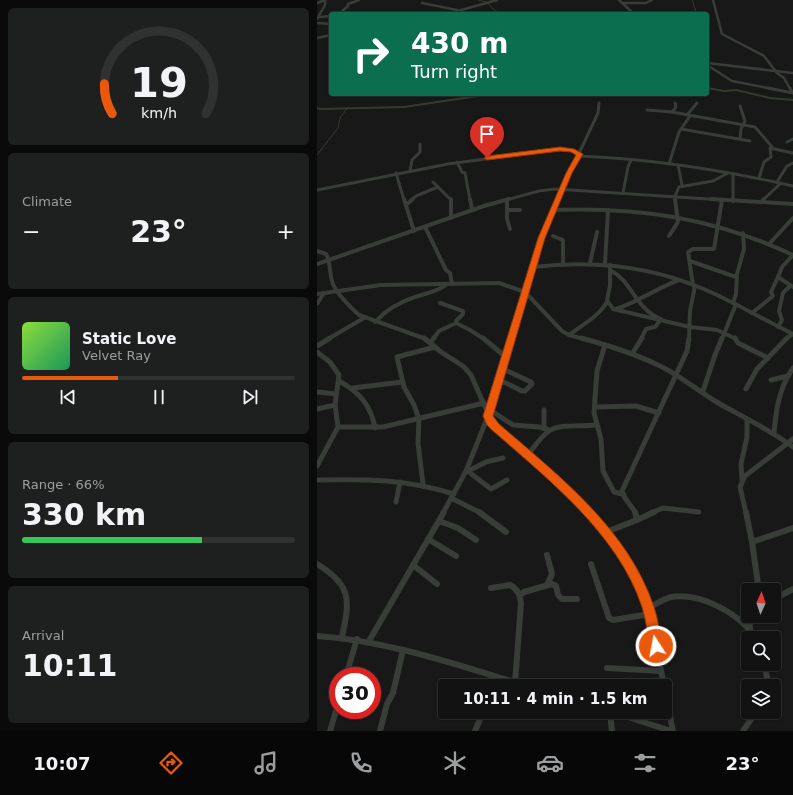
<!DOCTYPE html>
<meta charset="utf-8">
<style>
body{margin:0;font-family:"DejaVu Sans",sans-serif;background:#1e201f;color:#f1f3f6;height:100vh;display:flex;flex-direction:column;font-size:15px;white-space:nowrap}
*{box-sizing:border-box;margin:0}
p{font-size:13px;color:#9c9e9f}
.icon{flex:none;width:22px;height:22px;fill:none;stroke:currentColor;stroke-width:2;stroke-linecap:round;stroke-linejoin:round}
.map{position:relative;flex:1;overflow:hidden}
.drawer{display:flex;flex-direction:column;gap:8px;padding:8px;background:#090a09;width:317px}
.drawer>*{flex:none}
.top-card{position:absolute;left:12px;top:12px;width:380px;height:84px;border-radius:4px;box-shadow:0 1px 3px #0004,0 0 0 1px #303231;background:#0b6e4f;color:#fff;overflow:hidden}
.needle{width:26px;rotate:3deg}
.controls{position:absolute;left:424px;top:583px;display:grid;gap:8px}
.controls a{display:grid;place-items:center;width:40px;height:40px;border-radius:4px;background:#111211;box-shadow:0 1px 3px #0004,0 0 0 1px #303231;font-size:20px}
.speed{position:absolute;left:12px;top:667px;display:flex;gap:8px;font-size:20px;font-weight:700;text-align:center}
.speed>*{display:grid;place-content:center;width:52px;height:52px;border-radius:50%;background:#111211;box-shadow:0 1px 3px #0004,0 0 0 1px #303231;line-height:1}
.speed .limit{border:6px solid #d22;background:#fff;color:#111}
.pin{position:absolute;display:grid;place-items:center;width:34px;height:34px;color:#fff;margin:-41px -17px;border-radius:50% 50% 50% 0;rotate:-45deg;box-shadow:0 0 4px #0007}
.pin .icon{rotate:45deg}
.me{position:absolute;width:44px;margin:-22px;rotate:349deg;stroke-linejoin:round;filter:drop-shadow(0 0 3px #0008)}
.turn{display:flex;align-items:center;gap:14px;height:84px;padding:0 16px;font-size:18px}
.turn .icon{width:52px;height:52px;stroke-width:2.5}
.turn b{display:block;font-size:28px;line-height:34px}
.big{font-size:30px;font-weight:800;line-height:1.1}
.drawer .card{flex:1;display:flex;flex-direction:column;justify-content:center;gap:6px;min-width:0;padding:0 14px;border-radius:6px;background:#1e201f}
.drawer .dial{align-items:center;gap:0}
.dial svg{height:104px;overflow:visible;fill:none;stroke:#303231;stroke-width:7;stroke-linecap:round;text-anchor:middle}
.dial text{fill:#f1f3f6;stroke:none}
.song{display:flex;align-items:center;gap:12px}
.cover{width:48px;height:48px;border-radius:6px;background:linear-gradient(135deg,hsl(90 70% 55%),hsl(150 70% 35%))}
.played{height:4px;border-radius:2px;background:linear-gradient(90deg,#ea580c 35%,#303231 35%)}
.keys{display:flex;justify-content:space-around;direction:ltr}
.heat{display:flex;justify-content:space-between;align-items:center;font-size:22px;direction:ltr}
.charge{height:6px;border-radius:3px;background:linear-gradient(90deg,#34c759 66%,#303231 0)}
.trip{position:absolute;left:121px;top:679px;width:234px;height:40px;border-radius:4px;background:#111211;box-shadow:0 1px 3px #0004,0 0 0 1px #303231;font-weight:800;line-height:40px;text-align:center}
.tabs{display:flex;height:64px;justify-content:space-around;align-items:center;background:#070707;color:#9c9e9f}
.tabs .icon{width:28px;height:28px}
.tabs .selected{color:#ea580c}
.tabs b{font-size:18px;color:#f1f3f6}
main{display:flex;flex:1;min-height:0}
.map>svg:first-child{display:block}
.lines{fill:none;stroke-linecap:round;stroke-linejoin:round}
.stream{stroke:#323c2d;stroke-width:1}
.river{fill:#323c2d;fill-rule:evenodd}
.minor-far4{stroke:#383d38;stroke-width:2.5}
.minor-far3{stroke:#383d38;stroke-width:3}
.minor-far2{stroke:#383d38;stroke-width:4}
.minor-far1{stroke:#383d38;stroke-width:5}
.minor{stroke:#383d38;stroke-width:6}
.route{fill:#ea580c;stroke:#983908}
</style>
<main>
<section class="drawer">
<div class="card dial"><svg viewBox="0 0 100 80">
<path d="M14 69A42 42 0 1 1 86 69"/>
<path d="M14 69A42 42 0 0 1 8 46" stroke="#ea580c"/>
<text x="50" y="56" font-size="32" font-weight="700">19</text>
<text x="50" y="72" font-size="11">km/h</text>
</svg></div>
<div class="card"><p>Climate</p>
<div class="heat"><a>−</a><b class="big">23°</b><a>+</a></div>
</div>
<div class="card">
<div class="song"><i class="cover"></i><div><b>Static Love</b><p>Velvet Ray</p></div></div>
<div class="played"></div>
<div class="keys"><svg class="icon" aria-label="previous" viewBox="0 0 24 24"><path d="M18 5L8 12l10 7zM5 5v14"/></svg><svg class="icon" aria-label="pause" viewBox="0 0 24 24"><path d="M8 5v14M16 5v14"/></svg><svg class="icon" aria-label="next" viewBox="0 0 24 24"><path d="M6 5l10 7-10 7zM19 5v14"/></svg></div>
</div>
<div class="card"><p>Range · 66%</p><b class="big">330 km</b><div class="charge"></div></div>
<div class="card"><p>Arrival</p><b class="big">10:11</b></div>
</section>
<div class="map">
<svg width="476" height="731" viewBox="0 0 476 731">
<rect width="100%" height="100%" fill="#171817"/>
<g class="lines">
<g class="stream">
<path d="M161 0 169 2"/>
<path d="M375 0 380 14"/>
<path d="M171 3 176 9 185 14"/>
<path d="M0 155 21 128 23 118 31 107"/>
</g>
<g class="river">
<path d="M390 87 407 90 419 89 453 97 476 99V101L453 99 419 91 407 92 390 89Z"/>
<path d="M166 94H177L175 95 87 108 4 110 0 109V107L4 108 87 106Z"/>
</g>
<g class="minor-far4">
<path d="M302 0 317 14"/>
<path d="M396 0 405 34 447 56 460 73 467 78 473 89"/>
<path d="M0 3 8 0"/>
<path d="M105 3 140 10"/>
<path d="M305 3H329L335 0"/>
<path d="M22 14 31 6V4L42 0"/>
<path d="M130 14 180 0"/>
<path d="M2 17 14 16"/>
<path d="M0 19 8 5V0"/>
<path d="M0 23 14 24"/>
<path d="M0 38 14 35"/>
<path d="M390 63 476 73"/>
<path d="M390 65 415 81 456 89"/>
</g>
<g class="minor-far3">
<path d="M451 88 476 93"/>
<path d="M473 88 475 92"/>
<path d="M423 106 428 121 424 129 423 139"/>
<path d="M330 110 355 112 438 127 456 148"/>
<path d="M355 112 359 107 358 103"/>
<path d="M370 115 380 103"/>
<path d="M364 129 433 141"/>
<path d="M470 142 476 139"/>
<path d="M262 156C334 159 406 170 476 186"/>
<path d="M140 162 145 172 148 173 153 200"/>
<path d="M352 164 362 132 373 116"/>
<path d="M361 165 365 185"/>
<path d="M93 171 95 160 103 152V144"/>
<path d="M79 173 87 200"/>
<path d="M416 174V200"/>
<path d="M442 178 447 162 454 157 453 148 476 153"/>
<path d="M116 182 134 200"/>
<path d="M460 182 470 166 476 163"/>
<path d="M0 190 131 164 243 149 255 150 263 154"/>
<path d="M306 193 311 167 314 160"/>
<path d="M94 200 99 196 121 187"/>
<path d="M189 200 222 191 238 189 406 200"/>
<path d="M240 200 281 113 282 103"/>
<path d="M358 200V196L362 187 396 181 411 173"/>
<path d="M446 200 464 183"/>
</g>
<g class="minor-far2">
<path d="M87 199 97 231"/>
<path d="M134 199V218"/>
<path d="M153 199 155 209"/>
<path d="M394 199 476 204"/>
<path d="M416 199V201"/>
<path d="M190 200V219L193 229"/>
<path d="M444 202 447 199"/>
<path d="M89 205 96 199"/>
<path d="M191 210H203"/>
<path d="M236 210C323 207 397 218 476 255"/>
<path d="M108 227 129 270 133 273 135 284"/>
<path d="M236 236 246 240V263"/>
<path d="M352 236 361 222 358 199"/>
<path d="M453 243 476 218"/>
<path d="M0 251 9 254C14 263 12 271 15 281 17 291 34 308 42 315L109 339"/>
<path d="M476 255 465 267 461 277 476 287"/>
<path d="M373 261 419 277"/>
<path d="M273 263 280 232"/>
<path d="M0 264 167 206 192 199"/>
<path d="M288 264 291 210"/>
<path d="M293 265V286L290 300 296 309 373 327 400 330 419 339"/>
<path d="M216 267C275 260 334 266 389 290 419 303 447 320 476 334"/>
<path d="M293 270C316 282 318 309 344 319L338 327 329 329 324 339"/>
<path d="M376 285 371 252 376 249H397L405 200"/>
<path d="M0 294 64 285 182 283 208 292 245 331 252 335 267 339"/>
<path d="M123 303 146 311V314L139 321V323"/>
<path d="M416 303 419 294 420 274 427 249 426 233"/>
<path d="M0 304 7 293"/>
<path d="M299 309C321 302 340 288 362 280"/>
<path d="M435 313 456 296 454 292 461 277"/>
<path d="M58 322C69 310 82 302 98 297 109 293 121 292 130 284"/>
<path d="M461 327 465 320 462 311 466 293 473 286"/>
<path d="M252 335C265 325 282 316 290 302"/>
<path d="M11 339 47 318"/>
<path d="M116 339 122 331 139 323 153 330 167 339"/>
<path d="M194 339 224 239 241 199"/>
<path d="M372 339 373 311 378 286"/>
<path d="M405 339 419 304"/>
<path d="M469 339 476 334"/>
</g>
<g class="minor-far1">
<path d="M107 338 124 352 146 366 154 375 176 425 248 487 272 513"/>
<path d="M166 338 190 358"/>
<path d="M264 338C290 345 316 353 341 365 363 375 382 392 403 404 428 418 453 430 476 447"/>
<path d="M418 338 421 343 451 358"/>
<path d="M114 342 117 338"/>
<path d="M288 345 280 371 277 413 284 439 286 471 297 492 305 494"/>
<path d="M0 346 13 338"/>
<path d="M0 352 13 362 22 375 18 405 21 427 0 466"/>
<path d="M315 354 325 338"/>
<path d="M183 380 205 391H208L215 384 214 382 186 369"/>
<path d="M454 380 471 376"/>
<path d="M22 381C42 392 54 405 58 428"/>
<path d="M36 388 85 382"/>
<path d="M429 389 440 369 470 338"/>
<path d="M386 391 398 355 405 338"/>
<path d="M0 392 19 394"/>
<path d="M278 407 319 406 342 413"/>
<path d="M0 409 18 405"/>
<path d="M173 410 196 425 222 427 232 430"/>
<path d="M227 410V428"/>
<path d="M21 427H66L167 403"/>
<path d="M457 433C459 410 462 388 476 368"/>
<path d="M211 454C218 447 224 436 232 431 245 423 265 427 279 425"/>
<path d="M151 471 169 462 186 458"/>
<path d="M152 472 174 489 190 480"/>
<path d="M0 480C50 479 88 479 137 494"/>
<path d="M425 480 424 464 430 437V419"/>
<path d="M106 484 101 443 102 419 97 405 87 387 80 357 118 347"/>
<path d="M134 498 164 513"/>
<path d="M79 502 83 482"/>
<path d="M126 513 149 471 171 416 194 338"/>
<path d="M319 513 308 498 305 491 370 351 372 338"/>
<path d="M334 513 346 508 382 512"/>
<path d="M429 513 423 487 428 476 476 439"/>
</g>
<g class="minor">
<path d="M162 512 189 532"/>
<path d="M271 512 289 532 315 571 332 608 347 686"/>
<path d="M429 512 435 542 441 584 440 590"/>
<path d="M320 520 337 512"/>
<path d="M122 521 141 528 159 540"/>
<path d="M289 532 320 520 318 512"/>
<path d="M111 539 139 556"/>
<path d="M435 542 476 528"/>
<path d="M230 555 235 574 230 585"/>
<path d="M0 564C35 585 33 600 25 637"/>
<path d="M274 564 292 618 296 620 333 614"/>
<path d="M96 565 120 584"/>
<path d="M174 588 193 585C201 589 203 595 204 603L198 683"/>
<path d="M203 596 207 592 235 584 239 586 241 595 245 599H260"/>
<path d="M457 599 476 589"/>
<path d="M332 608C339 604 346 599 354 597 384 592 423 614 439 638"/>
<path d="M432 616 433 628"/>
<path d="M0 636C73 641 140 665 210 686"/>
<path d="M52 641 127 512"/>
<path d="M447 664 452 686"/>
<path d="M290 668 344 671"/>
<path d="M29 676 40 639"/>
<path d="M178 686 181 678"/>
<path d="M348 692 356 731"/>
<path d="M293 712 295 731"/>
<path d="M296 712 354 731"/>
<path d="M13 731 21 704"/>
<path d="M63 731 70 704 76 693 86 650"/>
<path d="M158 731 166 712"/>
<path d="M426 731 439 712"/>
</g>
</g>
<path class="route" d="M243 147 257 149 266 154 255 173 228 238 176 416 182 424C242 476 311 529 337 607 341 619 343 633 345 646L344 650 339 652 335 650 333 646C330 633 329 619 325 607 301 534 231 479 175 430L170 425 166 416 221 238 249 173 259 155 254 152 243 151 170 160 167 158 170 156Z"/>
</svg>
<div class="controls">
<a><svg class="needle" viewBox="-14 -14 28 28"><path d="M0-13l5 13h-10z" fill="#e53935"/><path d="M0 13l5-13h-10z" fill="#9c9e9f"/></svg></a>
<a><svg class="icon" aria-label="search" viewBox="0 0 24 24"><circle cx="10" cy="10" r="6"/><path d="M15 15l6 6"/></svg></a>
<a><svg class="icon" aria-label="layers" viewBox="0 0 24 24"><path d="M12 4l9 5-9 5-9-5zM3 14l9 5 9-5"/></svg></a>
</div>
<div class="speed"><div class="limit">30</div></div>
<div class="pin" style="left:170px;top:158px;background:#d93025"><svg class="icon" aria-label="arrive" viewBox="0 0 24 24"><path d="M6 21V4h12l-3 4 3 4H6"/></svg></div>
<svg class="me" style="left:339px;top:646px" viewBox="-20 -20 40 40"><circle r="17" fill="#ea580c" stroke="#fff" stroke-width="3"/><path d="M0-11L8 9 0 5-8 9z" fill="#fff"/></svg>
<div class="trip">10:11 · 4 min · 1.5 km</div>
<div class="top-card">
<div class="turn"><svg class="icon" aria-label="right" viewBox="0 0 24 24"><path d="M7 20v-9h11M14 6l5 5-5 5"/></svg><div><b>430 m</b>Turn right</div></div>
</div>
</div>
</main>
<nav class="tabs">
<b>10:07</b>
<svg class="icon selected" aria-label="directions" viewBox="0 0 24 24"><path d="M12 3l9 9-9 9-9-9zM9 14v-3h6M13 9l2 2-2 2"/></svg>
<svg class="icon" aria-label="music" viewBox="0 0 24 24"><path d="M9 18V5l10-2v13"/><circle cx="6" cy="18" r="3"/><circle cx="16" cy="16" r="3"/></svg>
<svg class="icon" aria-label="phone" viewBox="0 0 24 24"><path d="M5 4h4l2 5-3 2q2 4 5 5l2-3 5 2v4C11 20 4 13 5 4z"/></svg>
<svg class="icon" aria-label="climate" viewBox="0 0 24 24"><path d="M12 3v18M4 7l16 10M4 17L20 7"/></svg>
<svg class="icon" aria-label="car" viewBox="0 0 24 24"><path d="M5 17H2v-5l4-1 3-4h7l3 4 3 1v5h-3M9 17h6M6 11h13"/><circle cx="7" cy="17" r="2"/><circle cx="17" cy="17" r="2"/></svg>
<svg class="icon" aria-label="filters" viewBox="0 0 24 24"><path d="M4 7h16M4 17h16"/><circle cx="9" cy="7" r="2"/><circle cx="15" cy="17" r="2"/></svg>
<b>23°</b>
</nav>
